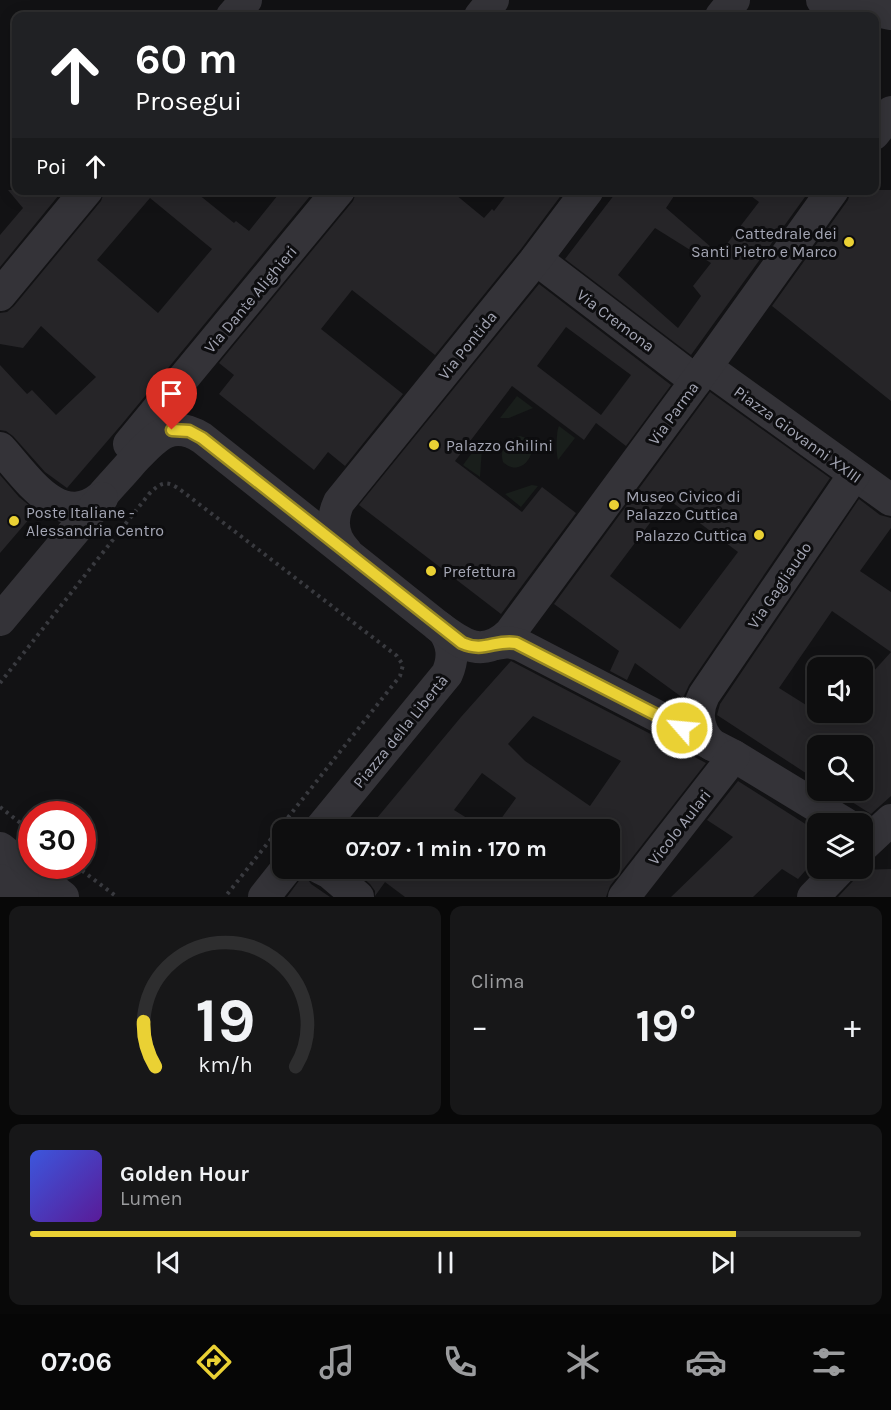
<!DOCTYPE html>
<html lang="it">
<meta charset="utf-8">
<style>
body{margin:0;font-family:Karla,sans-serif;background:#171718;color:#f1f3f6;height:100vh;display:flex;flex-direction:column;font-size:22px;white-space:nowrap}
*{box-sizing:border-box;margin:0}
p{font-size:20px;color:#9b9c9e}
.icon{flex:none;width:33px;height:33px;fill:none;stroke:currentColor;stroke-width:2;stroke-linecap:round;stroke-linejoin:round}
.map{position:relative;height:897px;overflow:hidden}
.drawer{display:flex;flex-direction:column;gap:9px;padding:9px;background:#080808;flex:1}
.drawer>*{flex:none}
.guide{position:absolute;left:12px;top:12px;width:867px;height:183px;border-radius:12px;box-shadow:0 3px 15px #0003,0 0 0 2px #2e2e2f;background:#202124;color:#fff;overflow:hidden}
.tools{position:absolute;left:807px;top:657px;display:grid;gap:12px}
.tools a{display:grid;place-items:center;width:66px;height:66px;border-radius:12px;background:#0e0e0f;box-shadow:0 3px 15px #0003,0 0 0 2px #2e2e2f;font-size:30px}
.speed{position:absolute;left:18px;top:801px;display:flex;gap:12px;font-size:30px;font-weight:700;text-align:center}
.speed>*{display:grid;place-content:center;width:78px;height:78px;border-radius:50%;background:#0e0e0f;box-shadow:0 3px 15px #0003,0 0 0 2px #2e2e2f;line-height:1}
.speed .limit{border:9px solid #d22;background:#fff;color:#111}
.pin{position:absolute;display:grid;place-items:center;width:51px;height:51px;color:#fff;margin:-62px -26px;border-radius:50% 50% 50% 0;rotate:-45deg;box-shadow:0 0 6px #0007}
.pin .icon{rotate:45deg}
.me{position:absolute;width:66px;margin:-33px;rotate:297deg;stroke-linejoin:round;filter:drop-shadow(0 0 4px #0008)}
.turn{display:flex;align-items:center;gap:21px;height:126px;padding:0 24px;font-size:27px}
.turn .icon{width:78px;height:78px;stroke-width:2.5}
.turn b{display:block;font-size:42px;line-height:51px}
.then{display:flex;align-items:center;height:57px;padding:0 24px;background:#0003;gap:12px;font-size:22px}
.big{font-size:45px;font-weight:700;line-height:1.1}
.drawer .card{flex:1;display:flex;flex-direction:column;justify-content:center;gap:9px;min-width:0;padding:0 21px;border-radius:12px;background:#171718}
.drawer .dial{align-items:center;gap:0}
.dial svg{height:156px;overflow:visible;fill:none;stroke:#2e2e2f;stroke-width:7;stroke-linecap:round;text-anchor:middle}
.dial text{fill:#f1f3f6;stroke:none}
.song{display:flex;align-items:center;gap:18px}
.cover{width:72px;height:72px;border-radius:9px;background:linear-gradient(135deg,hsl(230 70% 55%),hsl(270 70% 35%))}
.played{height:6px;border-radius:3px;background:linear-gradient(90deg,#ead134 85%,#2e2e2f 85%)}
.keys{display:flex;justify-content:space-around;direction:ltr}
.heat{display:flex;justify-content:space-between;align-items:center;font-size:33px;direction:ltr}
.drawer .tiles{flex:1;display:grid;gap:9px;grid-template-columns:1fr 1fr}
.card:last-child{grid-column:span 2}
.trip{position:absolute;left:272px;top:819px;width:348px;height:60px;border-radius:12px;background:#0e0e0f;box-shadow:0 3px 15px #0003,0 0 0 2px #2e2e2f;font-weight:700;line-height:60px;text-align:center}
.tabs{display:flex;height:96px;justify-content:space-around;align-items:center;background:#060606;color:#9b9c9e}
.tabs .icon{width:42px;height:42px}
.tabs .on{color:#ead134}
.tabs b{font-size:27px;color:#f1f3f6}
.map>svg:first-child{display:block}
.green{fill:#191e1b}
.building{fill:#262528;fill-rule:evenodd}
.lines{fill:none;stroke-linecap:round;stroke-linejoin:round}
.path{stroke:#393a3f;stroke-width:4;stroke-dasharray:3 4.5;stroke-linecap:butt}
.minor{stroke:#343338;stroke-width:32}
.route-casing{stroke:#988822;stroke-width:15}
.route{stroke:#ead134;stroke-width:10}
.poi-dot{fill:#ead134;stroke:#0d0d0f;stroke-width:2}
.labels{text-anchor:middle;stroke-width:6;stroke-linejoin:round;paint-order:stroke}
.poi-label{font-size:16px;fill:#a4a6b4;stroke:#0d0d0f;text-anchor:start}
.street-label{font-size:16px;fill:#a4a6b4;stroke:#0d0d0f}
</style>
<div class="map">
<svg width="891" height="897" viewBox="0 0 891 897">
<rect width="100%" height="100%" fill="#121214"/>
<g class="green">
<path d="M517 396 533 408 509 418H500Z"/>
<path d="M559 426 575 438 558 460C556 454 556 431 559 426Z"/>
<path d="M520 436 526 438 532 444C534 461 517 476 503 462 499 449 507 439 520 436Z"/>
<path d="M480 442 482 448 480 477 463 465Z"/>
<path d="M532 485 538 486 521 507 505 494Z"/>
</g>
<g class="building">
<path d="M8 190H63L0 267V235L23 208Z"/>
<path d="M105 190H193L234 223 236 221 249 231 282 190H315L122 424 67 488 45 472 13 436 6 431 0 430V365L27 394 32 390 56 415 96 377 41 326 23 348 0 344V313L7 312 14 306 101 201ZM150 198 212 249 158 313 97 260Z"/>
<path d="M357 190H450L484 218 492 209 494 211 510 190H565L521 249 435 355 352 290 321 329 403 394 345 466 328 452 314 470 219 394 234 375 219 363 353 201Z"/>
<path d="M618 190H678L666 208 719 254 759 202 743 190H810L691 355 565 259ZM655 228 711 263 693 286 701 296 678 328 618 275Z"/>
<path d="M851 190H891V401L772 306 848 200Z"/>
<path d="M539 284 671 385 626 446 596 423 584 440 512 386 455 461 522 512 542 487 576 513 501 614 359 505ZM566 327 631 375 601 415 537 366Z"/>
<path d="M710 392 830 478 689 685 683 698 635 663 627 680 610 671 619 651 554 604ZM668 499 738 552 680 629 610 576Z"/>
<path d="M0 475 19 497 36 511 0 553Z"/>
<path d="M859 499 880 515 891 518V528L860 571 891 592V796L871 814 833 790H862V746H818V781L717 715 720 704ZM832 611 891 652 862 684V712H837L830 720 779 688Z"/>
<path d="M511 661 706 763 610 886 606 897H405L385 882 375 896V891L370 884 353 869 609 868V830H493L516 798 482 773 454 810 486 830H367L461 717ZM533 716 621 761 590 806 525 761 508 744Z"/>
<path d="M738 781 818 832V856L798 879 782 869 753 897H671L733 837 707 820Z"/>
<path d="M891 869V897H838L854 880 858 870Z"/>
<path d="M304 874 311 884 330 897H287Z"/>
</g>
<g class="lines">
<g class="path">
<path d="M0 683 149 494C162 481 167 480 182 491L397 656 403 665 400 676 225 897"/>
<path d="M0 807 32 832"/>
<path d="M76 866 117 897"/>
</g>
<g class="minor">
<path d="M822 0 891 14"/>
<path d="M232 16 246 0"/>
<path d="M480 16 493 0"/>
<path d="M721 16 734 0"/>
<path d="M874 134 891 112"/>
<path d="M536 259 696 381"/>
<path d="M0 295 87 190"/>
<path d="M706 367 891 500"/>
<path d="M129 444 339 190"/>
<path d="M0 448C26 476 59 531 101 497 111 485 122 474 132 462 153 440 170 417 202 438L443 630C453 644 454 658 447 674L319 830"/>
<path d="M346 551C332 537 331 519 339 502L536 259 588 190"/>
<path d="M0 620 102 498"/>
<path d="M438 626C463 645 483 659 510 633L696 381 833 190"/>
<path d="M496 644 508 642 520 645 734 756 846 824"/>
<path d="M712 745C698 731 695 713 704 695L854 475"/>
<path d="M862 847 891 820"/>
<path d="M0 848 63 897"/>
<path d="M320 868 330 873 358 897"/>
<path d="M0 880 23 897"/>
<path d="M264 897 287 868"/>
<path d="M624 897 734 756"/>
<path d="M813 897 841 868"/>
</g>
</g>
<g class="lines">
<defs>
<path id="route" d="M172 430 189 431 202 438 462 643C484 653 496 639 516 643L682 728"/>
</defs>
<use href="#route" class="route-casing"/>
<use href="#route" class="route"/>
</g>
<g class="poi-dot">
<circle cx="849" cy="242" r="6"/>
<circle cx="434" cy="445" r="6"/>
<circle cx="614" cy="505" r="6"/>
<circle cx="14" cy="521" r="6"/>
<circle cx="759" cy="535" r="6"/>
<circle cx="431" cy="571" r="6"/>
</g>
<g class="labels">
<g class="poi-label">
<text x="837" y="239" text-anchor="end">Cattedrale dei<tspan x="837" dy="18">Santi Pietro e Marco</tspan></text>
<text x="446" y="451">Palazzo Ghilini</text>
<text x="626" y="502">Museo Civico di<tspan x="626" dy="18">Palazzo Cuttica</tspan></text>
<text x="26" y="518">Poste Italiane -<tspan x="26" dy="18">Alessandria Centro</tspan></text>
<text x="747" y="541" text-anchor="end">Palazzo Cuttica</text>
<text x="443" y="577">Prefettura</text>
</g>
<g class="street-label">
<text transform="translate(250 299) rotate(-50)" y="6">Via Dante Alighieri</text>
<text transform="translate(616 320) rotate(37)" y="6">Via Cremona</text>
<text transform="translate(467 345) rotate(-51)" y="6">Via Pontida</text>
<text transform="translate(673 413) rotate(-54)" y="6">Via Parma</text>
<text transform="translate(798 434) rotate(36)" y="6">Piazza Giovanni XXIII</text>
<text transform="translate(779 585) rotate(-56)" y="6">Via Gagliaudo</text>
<text transform="translate(400 731) rotate(-51)" y="6">Piazza della Libertà</text>
<text transform="translate(679 827) rotate(-52)" y="6">Vicolo Aulari</text>
</g>
</g>
</svg>
<div class="tools">
<a><svg class="icon" aria-label="sound" viewBox="0 0 24 24"><path d="M4 9h4l5-4v14l-5-4H4zM17 9q2 3 0 6"/></svg></a>
<a><svg class="icon" aria-label="search" viewBox="0 0 24 24"><circle cx="10" cy="10" r="6"/><path d="M15 15l6 6"/></svg></a>
<a><svg class="icon" aria-label="layers" viewBox="0 0 24 24"><path d="M12 4l9 5-9 5-9-5zM3 14l9 5 9-5"/></svg></a>
</div>
<div class="speed"><div class="limit">30</div></div>
<div class="pin" style="left:172px;top:430px;background:#d93025"><svg class="icon" aria-label="arrive" viewBox="0 0 24 24"><path d="M6 21V4h12l-3 4 3 4H6"/></svg></div>
<svg class="me" style="left:682px;top:728px" viewBox="-20 -20 40 40"><circle r="17" fill="#ead134" stroke="#fff" stroke-width="3"/><path d="M0-11L8 9 0 5-8 9z" fill="#fff"/></svg>
<div class="trip">07:07 · 1 min · 170 m</div>
<div class="guide">
<div class="turn"><svg class="icon" aria-label="ahead" viewBox="0 0 24 24"><path d="M12 20V5M6 11l6-6 6 6"/></svg><div><b>60 m</b>Prosegui</div></div>
<div class="then">Poi<svg class="icon" aria-label="ahead" viewBox="0 0 24 24"><path d="M12 20V5M6 11l6-6 6 6"/></svg></div>
</div>
</div>
<section class="drawer">
<div class="tiles">
<div class="card dial"><svg viewBox="0 0 100 80">
<path d="M14 69A42 42 0 1 1 86 69"/>
<path d="M14 69A42 42 0 0 1 8 46" stroke="#ead134"/>
<text x="50" y="56" font-size="32" font-weight="700">19</text>
<text x="50" y="72" font-size="11">km/h</text>
</svg></div>
<div class="card"><p>Clima</p>
<div class="heat"><a>−</a><b class="big">19°</b><a>+</a></div>
</div>
<div class="card">
<div class="song"><i class="cover"></i><div><b>Golden Hour</b><p>Lumen</p></div></div>
<div class="played"></div>
<div class="keys"><svg class="icon" aria-label="previous" viewBox="0 0 24 24"><path d="M18 5L8 12l10 7zM5 5v14"/></svg><svg class="icon" aria-label="pause" viewBox="0 0 24 24"><path d="M8 5v14M16 5v14"/></svg><svg class="icon" aria-label="next" viewBox="0 0 24 24"><path d="M6 5l10 7-10 7zM19 5v14"/></svg></div>
</div>
</div>
</section>
<nav class="tabs">
<b>07:06</b>
<svg class="icon on" aria-label="directions" viewBox="0 0 24 24"><path d="M12 3l9 9-9 9-9-9zM9 14v-3h6M13 9l2 2-2 2"/></svg>
<svg class="icon" aria-label="music" viewBox="0 0 24 24"><path d="M9 18V5l10-2v13"/><circle cx="6" cy="18" r="3"/><circle cx="16" cy="16" r="3"/></svg>
<svg class="icon" aria-label="phone" viewBox="0 0 24 24"><path d="M5 4h4l2 5-3 2q2 4 5 5l2-3 5 2v4C11 20 4 13 5 4z"/></svg>
<svg class="icon" aria-label="climate" viewBox="0 0 24 24"><path d="M12 3v18M4 7l16 10M4 17L20 7"/></svg>
<svg class="icon" aria-label="car" viewBox="0 0 24 24"><path d="M5 17H2v-5l4-1 3-4h7l3 4 3 1v5h-3M9 17h6M6 11h13"/><circle cx="7" cy="17" r="2"/><circle cx="17" cy="17" r="2"/></svg>
<svg class="icon" aria-label="filters" viewBox="0 0 24 24"><path d="M4 7h16M4 17h16"/><circle cx="9" cy="7" r="2"/><circle cx="15" cy="17" r="2"/></svg>
</nav>
